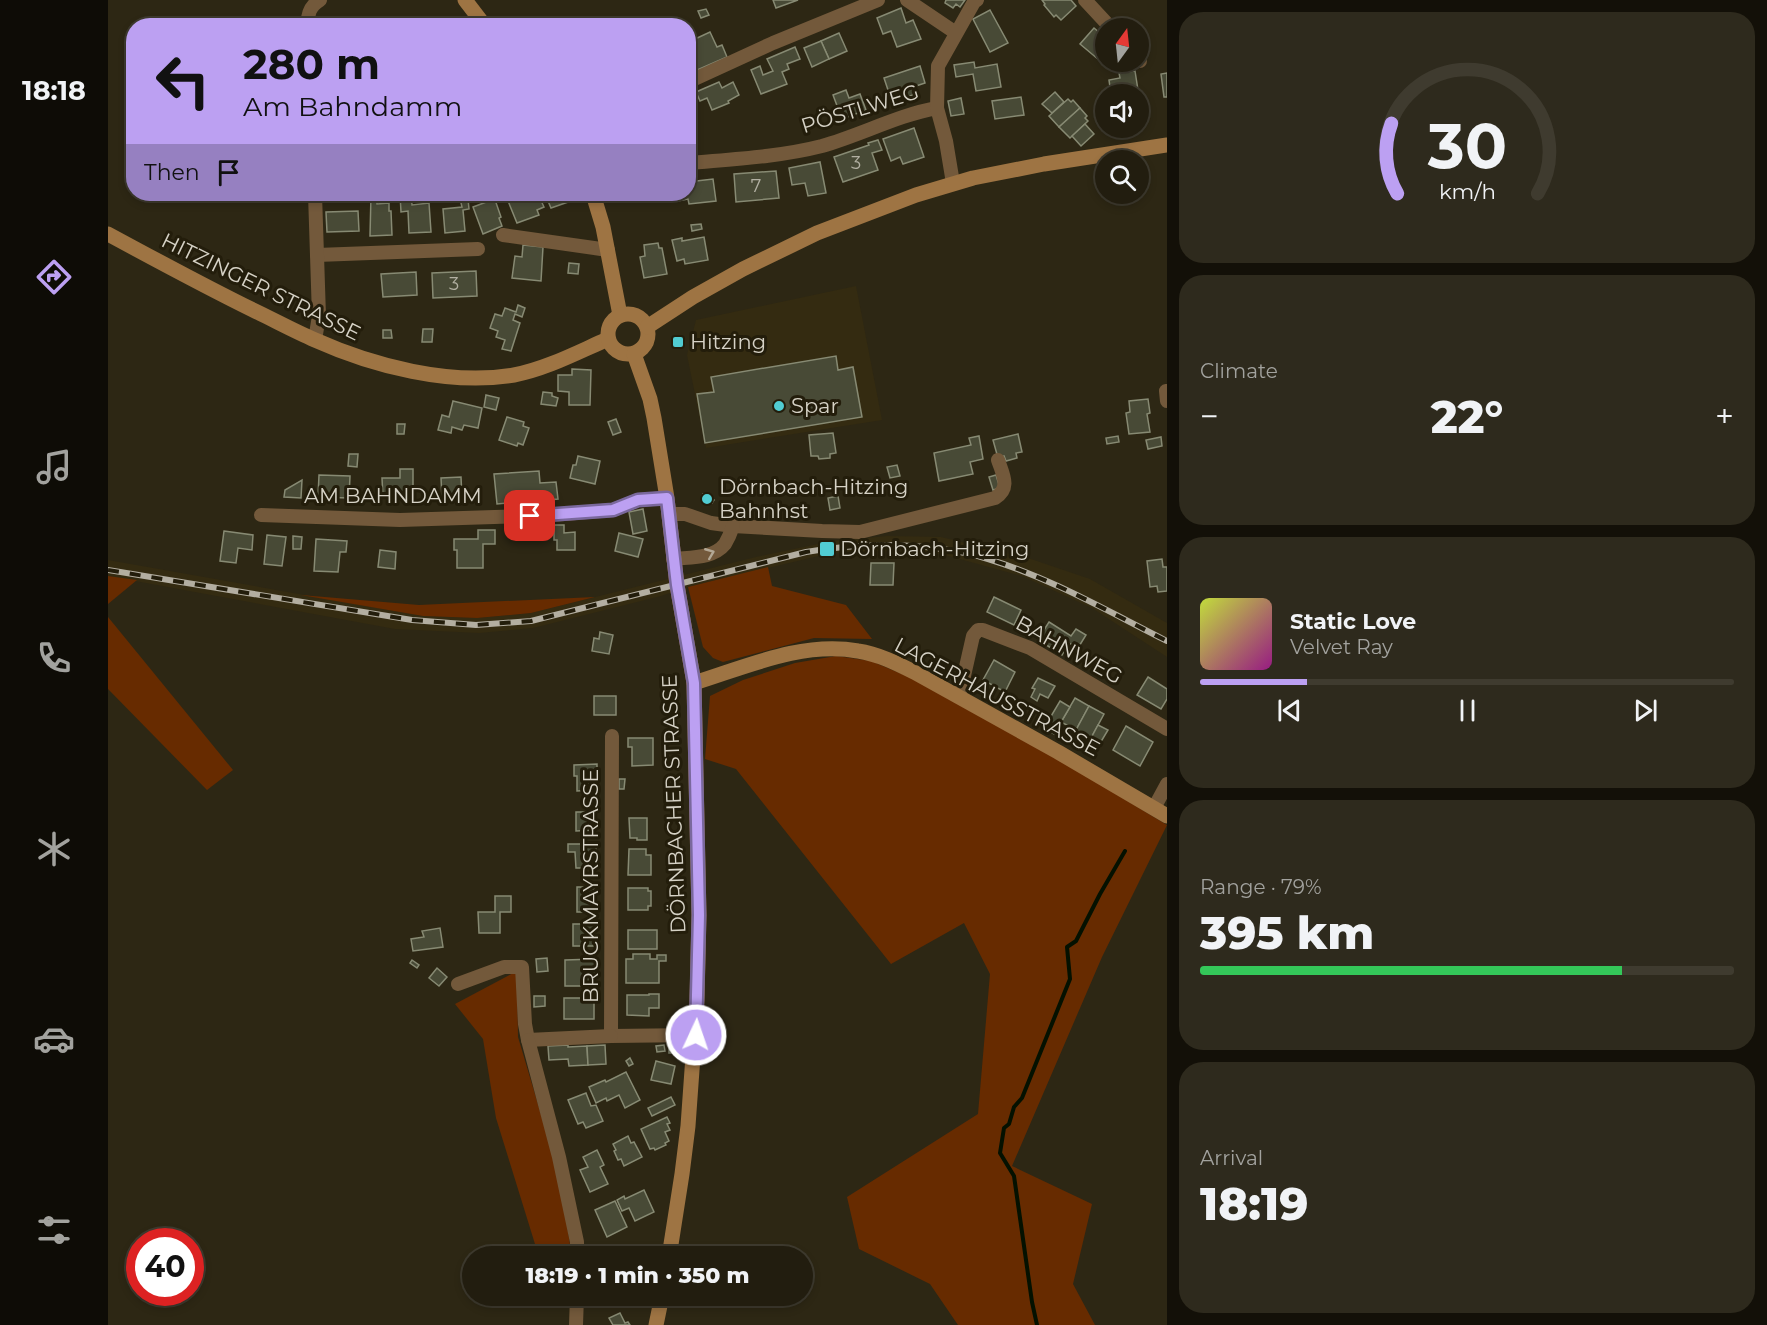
<!DOCTYPE html>
<meta charset="utf-8">
<style>
body{margin:0;font-family:Montserrat,sans-serif;background:#2e2a1d;color:#f1f3f6;height:100vh;display:flex;flex-direction:column;font-size:22px;white-space:nowrap}
*{box-sizing:border-box;margin:0}
p{font-size:20px;color:#a2a29e}
.icon{flex:none;width:33px;height:33px;fill:none;stroke:currentColor;stroke-width:2;stroke-linecap:round;stroke-linejoin:round}
.map{position:relative;flex:1;overflow:hidden}
.sheet{display:flex;flex-direction:column;gap:12px;padding:12px;background:#131008;width:600px}
.sheet>*{flex:none}
.top-card{position:absolute;left:18px;top:18px;width:570px;height:183px;border-radius:24px;box-shadow:0 3px 9px #0003,0 0 0 2px #3f3b2f;background:#bca0f2;color:#111;overflow:hidden}
.needle{width:39px;rotate:15deg}
.buttons{position:absolute;left:987px;top:18px;display:grid;gap:12px}
.buttons a{display:grid;place-items:center;width:54px;height:54px;border-radius:50%;background:#221d0f;box-shadow:0 3px 9px #0003,0 0 0 2px #3f3b2f;font-size:30px}
.speed{position:absolute;left:18px;top:1228px;display:flex;gap:12px;font-size:30px;font-weight:700;text-align:center}
.speed>*{display:grid;place-content:center;width:78px;height:78px;border-radius:50%;background:#221d0f;box-shadow:0 3px 9px #0003,0 0 0 2px #3f3b2f;line-height:1}
.speed .limit{border:9px solid #d22;background:#fff;color:#111}
.pin{position:absolute;display:grid;place-items:center;width:51px;height:51px;color:#fff;margin:-26px;border-radius:12px;box-shadow:0 3px 9px #0006}
.me{position:absolute;width:66px;margin:-33px;rotate:3deg;stroke-linejoin:round;filter:drop-shadow(0 0 4px #0008)}
.turn{display:flex;align-items:center;gap:21px;height:126px;padding:0 18px;font-size:27px}
.turn .icon{width:78px;height:78px;stroke-width:2.5}
.turn b{display:block;font-size:42px;line-height:51px}
.then{display:flex;align-items:center;height:57px;padding:0 18px;background:#0003;gap:12px;font-size:22px}
.big{font-size:45px;font-weight:800;line-height:1.1}
.sheet .widget{flex:1;display:flex;flex-direction:column;justify-content:center;gap:9px;min-width:0;padding:0 21px;border-radius:24px;background:#2e2a1d}
.sheet .dial{align-items:center;gap:0}
.dial svg{height:156px;overflow:visible;fill:none;stroke:#3f3b2f;stroke-width:7;stroke-linecap:round;text-anchor:middle}
.dial text{fill:#f1f3f6;stroke:none}
.song{display:flex;align-items:center;gap:18px}
.cover{width:72px;height:72px;border-radius:9px;background:linear-gradient(135deg,hsl(70 70% 55%),hsl(310 70% 35%))}
.played{height:6px;border-radius:3px;background:linear-gradient(90deg,#bca0f2 20%,#3f3b2f 20%)}
.keys{display:flex;justify-content:space-around;direction:ltr}
.heat{display:flex;justify-content:space-between;align-items:center;font-size:33px;direction:ltr}
.charge{height:9px;border-radius:4px;background:linear-gradient(90deg,#34c759 79%,#3f3b2f 0)}
.trip{position:absolute;left:354px;top:1246px;width:351px;height:60px;border-radius:30px;background:#221d0f;box-shadow:0 3px 9px #0003,0 0 0 2px #3f3b2f;font-weight:800;line-height:60px;text-align:center}
main{display:flex;flex:1;min-height:0}
.dock{display:flex;flex-direction:column;width:108px;justify-content:space-around;align-items:center;background:#0e0c06;color:#a2a29e}
.dock .icon{width:42px;height:42px}
.dock .on{color:#bca0f2}
.dock b{font-size:27px;color:#f1f3f6}
.map>svg:first-child{display:block}
.built{fill:#342b11}
.green{fill:#672b00}
.lines{fill:none;stroke-linecap:round;stroke-linejoin:round}
.stream{stroke:#041100;stroke-width:4}
.building{fill:#484a36;stroke:#878a73;stroke-width:1.5}
.street{stroke:#73593b;stroke-width:14}
.secondary{stroke:#9e7443;stroke-width:15}
.rail-casing{stroke:#b3aea1;stroke-width:6}
.rail{stroke:#231d0b;stroke-width:4;stroke-dasharray:11;stroke-linecap:butt}
.oneway{stroke:#b3a895}
.route-casing{stroke:#7a689d;stroke-width:15}
.route{stroke:#bca0f2;stroke-width:10}
.poi-dot{fill:#51ccd2;stroke:#231d0b;stroke-width:2}
.labels{text-anchor:middle;stroke-width:6;stroke-linejoin:round;paint-order:stroke}
.number-label{font-size:18px;fill:#b2b0a2}
.street-label{font-size:21px;fill:#d6d2c6;stroke:#231d0b}
.poi-label{font-size:21px;fill:#d6d2c6;stroke:#231d0b;text-anchor:start}
</style>
<main>
<nav class="dock">
<b>18:18</b>
<svg class="icon on" aria-label="directions" viewBox="0 0 24 24"><path d="M12 3l9 9-9 9-9-9zM9 14v-3h6M13 9l2 2-2 2"/></svg>
<svg class="icon" aria-label="music" viewBox="0 0 24 24"><path d="M9 18V5l10-2v13"/><circle cx="6" cy="18" r="3"/><circle cx="16" cy="16" r="3"/></svg>
<svg class="icon" aria-label="phone" viewBox="0 0 24 24"><path d="M5 4h4l2 5-3 2q2 4 5 5l2-3 5 2v4C11 20 4 13 5 4z"/></svg>
<svg class="icon" aria-label="climate" viewBox="0 0 24 24"><path d="M12 3v18M4 7l16 10M4 17L20 7"/></svg>
<svg class="icon" aria-label="car" viewBox="0 0 24 24"><path d="M5 17H2v-5l4-1 3-4h7l3 4 3 1v5h-3M9 17h6M6 11h13"/><circle cx="7" cy="17" r="2"/><circle cx="17" cy="17" r="2"/></svg>
<svg class="icon" aria-label="filters" viewBox="0 0 24 24"><path d="M4 7h16M4 17h16"/><circle cx="9" cy="7" r="2"/><circle cx="15" cy="17" r="2"/></svg>
</nav>
<div class="map">
<svg width="1059" height="1325" viewBox="0 0 1059 1325">
<rect width="100%" height="100%" fill="#2d2714"/>
<g class="built">
<path d="M748 286 774 420 598 448 579 355 588 320Z"/>
<path d="M780 536 833 537 923 559 982 579 1059 623V657L984 608 914 576 837 555 797 550 723 553 580 587 553 596 425 628 371 633 287 629 0 576V560L315 616 369 618 423 613 648 557 724 541Z"/>
</g>
<g class="green">
<path d="M660 567 664 586 738 605 764 639 706 638 615 662 605 658 595 647 580 587Z"/>
<path d="M0 576 29 580 0 604Z"/>
<path d="M193 595 311 605 487 597 423 613 369 618 315 616Z"/>
<path d="M0 617 125 770 99 790 0 689Z"/>
<path d="M728 656 763 661 801 677 965 768 1059 825 994 957 904 1166 984 1204 965 1284 987 1325H850L822 1284 751 1249 739 1197 870 1114 882 974 856 923 783 964 628 769 597 759 602 696 635 680 687 663Z"/>
<path d="M409 971 410 1037 451 1175 464 1257H431L388 1118 375 1039 347 1004Z"/>
</g>
<g class="lines">
<path class="stream" d="M929 1325 924 1302 906 1176 892 1153 896 1128 901 1124 906 1107 914 1098 962 979 959 947 968 941 992 894 1017 851"/>
</g>
<g class="building">
<path d="M665 0H690L668 8Z"/>
<path d="M838 0H857L852 7 848 4 845 8 837 3Z"/>
<path d="M934 0H963L968 6 953 20 948 15 946 17 936 5 937 4Z"/>
<path d="M793 8 798 23 805 20 813 39 789 47 783 31 775 34 769 18Z"/>
<path d="M598 9 601 15 593 18 590 11Z"/>
<path d="M882 10 900 43 882 52 865 19Z"/>
<path d="M400 17 404 22 399 26 395 21Z"/>
<path d="M332 20 335 26H322Z"/>
<path d="M986 28 998 38V61L993 57 991 60 972 44Z"/>
<path d="M602 32 609 47 614 45 619 57 580 74V54L589 50 585 40Z"/>
<path d="M731 33 739 51 721 59 713 41Z"/>
<path d="M713 41 721 59 704 67 696 48Z"/>
<path d="M687 47 692 59 679 64 681 69 674 72 679 84 653 94 643 70 652 66 655 75 665 71 659 59Z"/>
<path d="M866 62 867 68 889 64 893 87 868 91 865 74 848 77 846 65Z"/>
<path d="M812 66 817 83 805 87 808 94 784 102 776 78Z"/>
<path d="M1027 71 1030 90 1022 91V94H1003L1001 80 1012 78 1011 73Z"/>
<path d="M1059 73V97H1056L1053 74Z"/>
<path d="M611 82 614 88 625 82 631 95 620 101 621 103 604 110 599 98 592 101 588 92Z"/>
<path d="M738 90 741 98 752 94 758 110 734 119 725 95Z"/>
<path d="M947 92 956 102 944 113 934 104Z"/>
<path d="M913 97 916 115 887 119 884 101Z"/>
<path d="M853 98 856 114 843 116 840 101Z"/>
<path d="M960 99 963 102 965 100 972 108 951 127 941 116Z"/>
<path d="M972 108 979 116 977 118 980 121 962 138 951 127Z"/>
<path d="M977 124 986 134 973 146 964 136Z"/>
<path d="M806 128 816 157 795 164 792 157 783 161 775 139Z"/>
<path d="M770 140 774 150 764 153 770 170 735 182 726 157 761 145 760 143Z"/>
<path d="M712 162 718 193 700 196 697 183 684 185 681 168Z"/>
<path d="M668 171 671 198 628 202 626 174Z"/>
<path d="M605 179 608 201 581 204 580 199 569 201 568 194H580V182Z"/>
<path d="M292 194H303L304 205 321 203 323 232 301 233 300 211 293 212Z"/>
<path d="M351 194H362L364 197 360 199 361 209 355 210 357 231 337 233 335 209 354 207Z"/>
<path d="M378 194H385L393 217 391 218 394 226 375 234 365 207 381 201Z"/>
<path d="M405 194H422L423 195 430 194 436 207 429 210 431 215 409 223 398 196Z"/>
<path d="M437 194H460L463 201 443 208Z"/>
<path d="M263 195H268L269 204 281 203V211H283L284 235 262 236Z"/>
<path d="M250 211 251 231 219 232 218 212Z"/>
<path d="M593 224 594 229 584 231 583 225Z"/>
<path d="M596 237 600 260 577 264 576 259 569 261 564 240 574 238V241Z"/>
<path d="M550 243 551 248H554L559 274 536 278 532 257 537 256 536 245Z"/>
<path d="M415 245 435 247 433 281 404 278 407 256 414 257Z"/>
<path d="M461 263 471 264 470 274 460 273Z"/>
<path d="M368 271 369 296 325 298 324 273Z"/>
<path d="M308 272 309 295 275 297 273 274Z"/>
<path d="M410 305 417 308 414 317 407 314 405 320 412 323 403 351 394 349 397 340 388 337 390 331 382 328 387 314 394 316 397 308 408 312Z"/>
<path d="M315 329H325L324 342H314Z"/>
<path d="M275 330H283L284 338H275Z"/>
<path d="M728 356 730 370 745 367 754 417 597 443 589 394 606 392 603 377Z"/>
<path d="M464 369 483 370 482 405H461V392L450 391V375H464Z"/>
<path d="M435 392 444 393V396L450 398 448 406 433 404Z"/>
<path d="M378 395 391 398 388 410 376 407Z"/>
<path d="M1040 399 1042 413 1039 414 1042 432 1021 434 1018 413 1022 412 1021 401Z"/>
<path d="M345 401 374 408 370 428 356 425 354 430 344 427 343 433 330 430 334 415 341 417Z"/>
<path d="M399 417 416 422 415 426 421 428 415 445 410 443 409 446 391 440Z"/>
<path d="M508 419 513 432 505 435 500 422Z"/>
<path d="M289 424H297L296 434H289Z"/>
<path d="M725 433 728 453 722 454V458L711 459 710 456H703L701 435Z"/>
<path d="M910 434 914 452 908 453 909 458 898 461 896 456 890 458 885 440Z"/>
<path d="M871 436 875 459 862 462 865 474 831 481 826 453 863 445 861 438Z"/>
<path d="M1010 436 1011 442 999 444 998 438Z"/>
<path d="M1053 437 1054 446 1040 449 1038 440Z"/>
<path d="M241 454H250L249 467 240 466Z"/>
<path d="M470 456 492 461 487 484 462 478 465 465H468Z"/>
<path d="M789 465 792 476 782 478 779 467Z"/>
<path d="M292 469H305V497L275 498 274 478H292Z"/>
<path d="M431 471 432 483 448 482 450 499 430 501 429 491 410 493 411 502 389 504 386 474Z"/>
<path d="M211 475 242 476 241 498 210 497Z"/>
<path d="M888 475 892 488 885 490 881 477Z"/>
<path d="M353 477 354 497 334 498 333 478Z"/>
<path d="M194 480 193 498 176 497 177 490Z"/>
<path d="M595 494 606 500 604 503 594 497Z"/>
<path d="M730 496 732 508 722 510 720 498Z"/>
<path d="M535 509 539 531 525 534 521 512Z"/>
<path d="M446 525H456V533L467 532V550H449V540H446Z"/>
<path d="M370 530H387V544H375V568H349V550H346V539H370Z"/>
<path d="M116 531 145 535 144 550 130 548 128 563 112 561Z"/>
<path d="M511 533 535 539 530 557 507 551Z"/>
<path d="M159 535 178 537 174 566 156 564Z"/>
<path d="M185 536 194 537 193 549H185Z"/>
<path d="M208 539 239 541 238 552H232L230 572 206 571Z"/>
<path d="M272 550 288 552 287 569 270 567Z"/>
<path d="M1054 559 1055 567H1059V591L1050 592 1049 586 1042 587 1039 561Z"/>
<path d="M763 563H786L785 585H762Z"/>
<path d="M886 597 913 610 906 625 879 612Z"/>
<path d="M941 622 963 636 968 629 978 635 970 648 961 643 954 655 932 641V636Z"/>
<path d="M492 632 505 635 501 654 484 651 486 638 491 639Z"/>
<path d="M886 660 907 672 897 692 875 680Z"/>
<path d="M1040 677 1059 689V699L1053 709 1029 695Z"/>
<path d="M930 678 947 686 940 698 932 694 929 701 923 697 927 689 924 688Z"/>
<rect x="486" y="696" width="22" height="19"/>
<path d="M967 698 981 706 968 730 953 722Z"/>
<path d="M952 701 962 707 946 734 936 728Z"/>
<path d="M981 706 996 714 983 738 968 730Z"/>
<path d="M990 725 1000 730 991 745 982 740Z"/>
<path d="M1018 726 1045 742 1032 766 1005 750Z"/>
<path d="M520 738H545V765L524 766V747H520Z"/>
<path d="M489 764V775H485L486 790 469 791V776H466V765Z"/>
<path d="M511 779H517L516 789H511Z"/>
<path d="M468 812H486L487 830 468 831Z"/>
<path d="M521 818H539V840H529V838H522Z"/>
<path d="M566 839H571L572 847H566Z"/>
<path d="M460 844H473V848L488 847V868H468L467 852H460Z"/>
<path d="M521 849H538V855H543V875H520Z"/>
<rect x="469" y="887" width="17" height="25"/>
<path d="M520 888H540V891H543V906H540V910H520Z"/>
<path d="M387 896H403V912H392V933H371L370 912H387Z"/>
<path d="M465 924H487L486 946H465Z"/>
<path d="M332 928 335 947 305 951 303 939 316 937 314 931Z"/>
<rect x="520" y="930" width="29" height="19"/>
<path d="M525 954H542V959H549V955H558V961H551V983H518V959H525Z"/>
<path d="M439 958 440 971 429 972 428 959Z"/>
<path d="M487 959V986H457V960Z"/>
<path d="M304 960 311 965 309 968 302 963Z"/>
<path d="M329 968 339 977 331 986 321 978Z"/>
<path d="M541 994H551V1008H541V1016L519 1015V995H541Z"/>
<path d="M426 996H437V1006L426 1007Z"/>
<rect x="456" y="998" width="30" height="21"/>
<path d="M460 1045V1047L479 1046 480 1065 461 1066 460 1059 441 1060 440 1046Z"/>
<path d="M497 1045 498 1064 480 1065 479 1046Z"/>
<path d="M556 1045 557 1051 549 1052 548 1046Z"/>
<path d="M561 1045H569L570 1053H561Z"/>
<path d="M522 1058 525 1064 521 1066 518 1061Z"/>
<path d="M548 1061 567 1066 563 1084 543 1080Z"/>
<path d="M518 1072 532 1100 517 1108 511 1095 499 1101 498 1098 488 1103 481 1087 497 1080 498 1082Z"/>
<path d="M478 1093 483 1106 488 1105 495 1121 478 1128 475 1122 470 1124 460 1100Z"/>
<path d="M563 1097 567 1105 544 1116 540 1108Z"/>
<path d="M559 1117 562 1123 559 1124 562 1130 557 1132 561 1141 557 1143 558 1145 547 1150 546 1148 542 1149 533 1129Z"/>
<path d="M520 1136 523 1143 526 1142 534 1157 516 1166 513 1159 510 1160 506 1151 508 1150 505 1144Z"/>
<path d="M489 1150 496 1165 492 1167 500 1184 482 1192 472 1170 480 1167 475 1157Z"/>
<path d="M536 1190 546 1212 527 1221 521 1208 514 1211 509 1200 516 1196 517 1199Z"/>
<path d="M507 1201 519 1227 499 1237 487 1210Z"/>
<path d="M512 1313 517 1323 520 1322 522 1325H505L501 1318Z"/>
</g>
<g class="lines">
<g class="street">
<path d="M799 0 848 33"/>
<path d="M977 0 1003 28"/>
<path d="M200 26C199 14 202 6 212 0"/>
<path d="M1030 59 1032 61"/>
<path d="M580 82 665 43 770 0"/>
<path d="M580 163C625 159 671 157 714 146 753 135 790 115 829 108"/>
<path d="M845 183 838 141 829 108 830 66 866 2 869 0"/>
<path d="M395 235 500 250"/>
<path d="M209 255 370 249"/>
<path d="M207 340 211 316 207 194"/>
<path d="M1058 391 1059 401"/>
<path d="M561 514H577L603 523 625 526 714 531 752 532 887 498C903 488 895 475 890 460"/>
<path d="M153 515 292 520 444 515 505 510 530 500 559 498"/>
<path d="M565 559C582 557 605 559 617 544 620 539 623 532 625 526"/>
<path d="M849 696 853 689 865 636 870 630H875L922 648 1059 729"/>
<path d="M504 736 503 1036 588 1035"/>
<path d="M1046 808 1059 784"/>
<path d="M350 984 396 967H414L417 1024 420 1040 503 1036"/>
<path d="M420 1040 451 1157 469 1242V1257"/>
<path d="M468 1325 469 1296"/>
</g>
<g class="secondary">
<path d="M357 0 377 26"/>
<path d="M485 194 495 227 512 315"/>
<path d="M0 234C48 260 96 286 145 310 166 320 186 331 207 340 265 366 342 386 406 375 438 369 470 352 500 339"/>
<circle cx="520" cy="334" r="20"/>
<path d="M539 327 585 297 635 269 709 233 808 195 865 178 936 164 1059 145"/>
<path d="M526 354 542 399 546 418 559 498 569 585 586 683 591 915 589 1000 580 1126 574 1174 561 1257"/>
<path d="M586 683C638 667 694 641 750 651 770 654 788 663 806 672L950 752 1059 816"/>
<path d="M548 1325 554 1296"/>
</g>
<defs>
<path id="rail" d="M0 570 304 620 368 625 423 621 698 552C758 542 822 542 880 559 943 578 1001 612 1059 641"/>
</defs>
<use href="#rail" class="rail-casing"/>
<use href="#rail" class="rail"/>
</g>
<defs><path id="oneway-chevron" d="M-2-3.5L2.5 0L-2 3.5" fill="none" stroke-width="1.6" stroke-linecap="round" stroke-linejoin="round" transform="scale(1.5)"/></defs>
<use class="oneway" href="#oneway-chevron" transform="translate(602 553) rotate(-22)"/>
<g class="lines">
<defs>
<path id="route" d="M422 516 505 510 530 500 559 498 569 585 586 683 591 915 588 1035"/>
</defs>
<use href="#route" class="route-casing"/>
<use href="#route" class="route"/>
</g>
<g class="poi-dot">
<rect x="564" y="336" width="12" height="12" rx="3"/>
<circle cx="671" cy="406" r="6"/>
<circle cx="599" cy="499" r="6"/>
<rect x="711" y="541" width="16" height="16" rx="3"/>
</g>
<g class="labels">
<g class="number-label">
<text x="748" y="169">3</text>
<text x="648" y="192">7</text>
<text x="346" y="290">3</text>
</g>
<g class="street-label">
<text transform="translate(752 109) rotate(-17)" y="7">PÖSTLWEG</text>
<text transform="translate(153 287) rotate(26)" y="7">HITZINGER STRASSE</text>
<text x="285" y="503">AM BAHNDAMM</text>
<text transform="translate(961 650) rotate(29)" y="7">BAHNWEG</text>
<text transform="translate(889 697) rotate(28)" y="7">LAGERHAUSSTRASSE</text>
<text transform="translate(566 804) rotate(-92)" y="7">DÖRNBACHER STRASSE</text>
<text transform="translate(483 886) rotate(-90)" y="7">BRUCKMAYRSTRASSE</text>
</g>
<g class="poi-label">
<text x="582" y="349">Hitzing</text>
<text x="683" y="413">Spar</text>
<text x="611" y="494">Dörnbach-Hitzing<tspan x="611" dy="24">Bahnhst</tspan></text>
<text x="732" y="556">Dörnbach-Hitzing</text>
</g>
</g>
</svg>
<div class="buttons">
<a><svg class="needle" viewBox="-14 -14 28 28"><path d="M0-13l5 13h-10z" fill="#e53935"/><path d="M0 13l5-13h-10z" fill="#a2a29e"/></svg></a>
<a><svg class="icon" aria-label="sound" viewBox="0 0 24 24"><path d="M4 9h4l5-4v14l-5-4H4zM17 9q2 3 0 6"/></svg></a>
<a><svg class="icon" aria-label="search" viewBox="0 0 24 24"><circle cx="10" cy="10" r="6"/><path d="M15 15l6 6"/></svg></a>
</div>
<div class="speed"><div class="limit">40</div></div>
<div class="pin" style="left:422px;top:516px;background:#d93025"><svg class="icon" aria-label="arrive" viewBox="0 0 24 24"><path d="M6 21V4h12l-3 4 3 4H6"/></svg></div>
<svg class="me" style="left:588px;top:1035px" viewBox="-20 -20 40 40"><circle r="17" fill="#bca0f2" stroke="#fff" stroke-width="3"/><path d="M0-11L8 9 0 5-8 9z" fill="#fff"/></svg>
<div class="trip">18:19 · 1 min · 350 m</div>
<div class="top-card">
<div class="turn"><svg class="icon" aria-label="left" viewBox="0 0 24 24"><path d="M17 20v-9H6M10 6l-5 5 5 5"/></svg><div><b>280 m</b>Am Bahndamm</div></div>
<div class="then">Then<svg class="icon" aria-label="arrive" viewBox="0 0 24 24"><path d="M6 21V4h12l-3 4 3 4H6"/></svg></div>
</div>
</div>
<section class="sheet">
<div class="widget dial"><svg viewBox="0 0 100 80">
<path d="M14 69A42 42 0 1 1 86 69"/>
<path d="M14 69A42 42 0 0 1 11 33" stroke="#bca0f2"/>
<text x="50" y="56" font-size="32" font-weight="700">30</text>
<text x="50" y="72" font-size="11">km/h</text>
</svg></div>
<div class="widget"><p>Climate</p>
<div class="heat"><a>−</a><b class="big">22°</b><a>+</a></div>
</div>
<div class="widget">
<div class="song"><i class="cover"></i><div><b>Static Love</b><p>Velvet Ray</p></div></div>
<div class="played"></div>
<div class="keys"><svg class="icon" aria-label="previous" viewBox="0 0 24 24"><path d="M18 5L8 12l10 7zM5 5v14"/></svg><svg class="icon" aria-label="pause" viewBox="0 0 24 24"><path d="M8 5v14M16 5v14"/></svg><svg class="icon" aria-label="next" viewBox="0 0 24 24"><path d="M6 5l10 7-10 7zM19 5v14"/></svg></div>
</div>
<div class="widget"><p>Range · 79%</p><b class="big">395 km</b><div class="charge"></div></div>
<div class="widget"><p>Arrival</p><b class="big">18:19</b></div>
</section>
</main>
